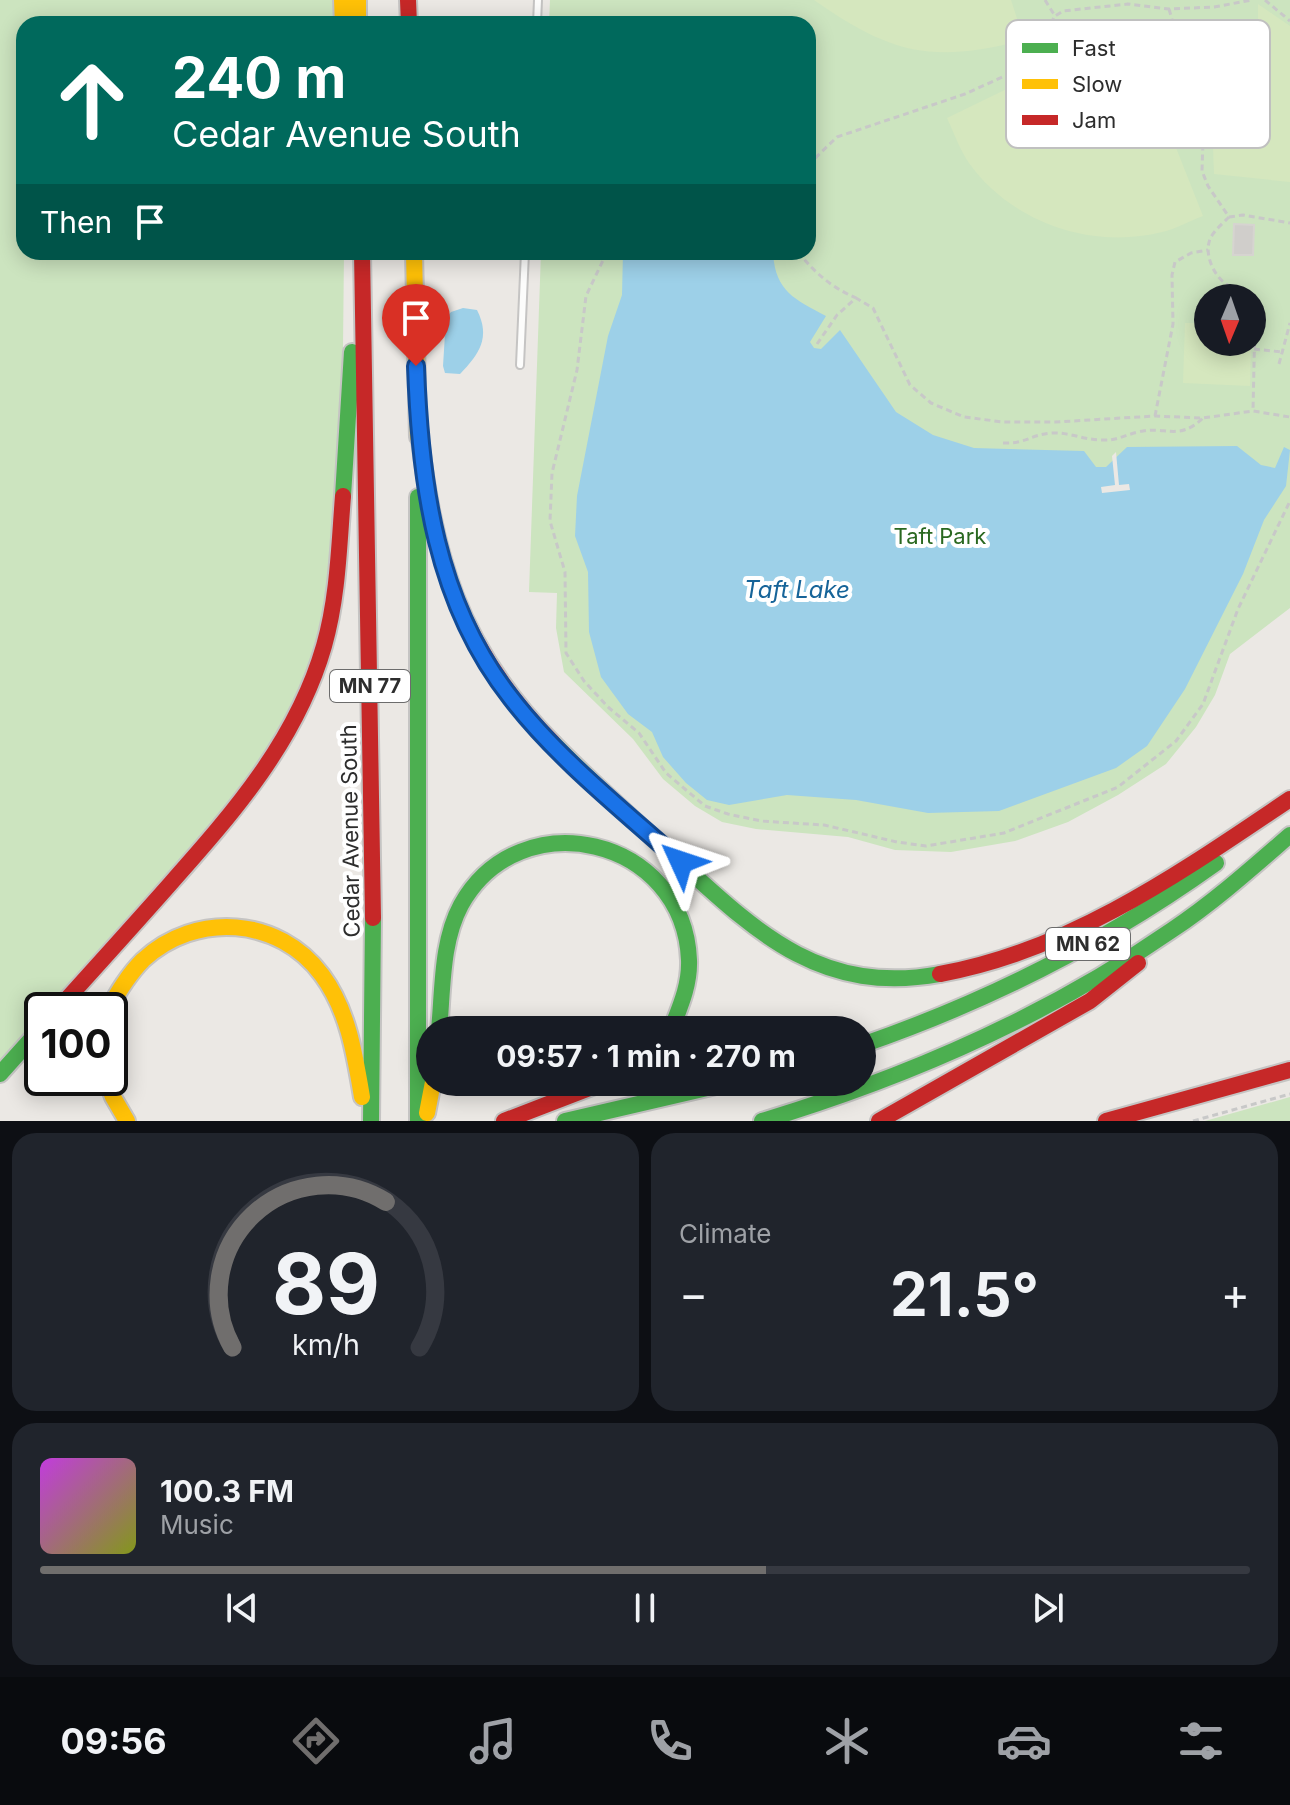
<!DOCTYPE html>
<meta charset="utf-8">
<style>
body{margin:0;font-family:Inter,sans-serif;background:#20242c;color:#f1f3f6;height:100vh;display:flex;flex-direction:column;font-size:30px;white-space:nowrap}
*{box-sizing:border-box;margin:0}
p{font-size:26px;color:#9ea1a6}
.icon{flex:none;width:44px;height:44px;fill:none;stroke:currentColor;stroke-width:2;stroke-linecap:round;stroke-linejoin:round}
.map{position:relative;height:1121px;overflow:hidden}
.side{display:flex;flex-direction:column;gap:12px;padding:12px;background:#0d0f14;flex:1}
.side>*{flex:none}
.banner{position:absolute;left:16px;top:16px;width:800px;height:244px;border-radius:24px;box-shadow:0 4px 20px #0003;background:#00695c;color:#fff;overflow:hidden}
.needle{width:52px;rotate:182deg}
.controls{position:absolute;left:1194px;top:284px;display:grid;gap:16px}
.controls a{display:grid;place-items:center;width:72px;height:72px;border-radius:50%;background:#171b24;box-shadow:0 4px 20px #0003;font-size:40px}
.speed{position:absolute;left:24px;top:992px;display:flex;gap:16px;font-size:40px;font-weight:700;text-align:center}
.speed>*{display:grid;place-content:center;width:104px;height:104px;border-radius:50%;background:#171b24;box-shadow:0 4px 20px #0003;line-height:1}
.speed .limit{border:4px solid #111;border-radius:12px;background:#fff;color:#111}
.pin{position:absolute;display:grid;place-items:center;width:68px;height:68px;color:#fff;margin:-82px -34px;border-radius:50% 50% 50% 0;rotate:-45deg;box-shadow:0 0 8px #0007}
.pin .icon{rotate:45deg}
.me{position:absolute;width:88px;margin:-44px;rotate:312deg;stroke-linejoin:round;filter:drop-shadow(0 0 6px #0008)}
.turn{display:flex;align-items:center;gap:28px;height:168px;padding:0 24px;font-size:36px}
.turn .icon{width:104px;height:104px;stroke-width:2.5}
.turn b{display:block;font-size:56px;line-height:68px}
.then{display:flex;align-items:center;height:76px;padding:0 24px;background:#0003;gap:16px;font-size:30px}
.big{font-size:60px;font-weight:700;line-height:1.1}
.side .card{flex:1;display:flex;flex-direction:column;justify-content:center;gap:12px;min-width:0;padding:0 28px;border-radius:24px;background:#20242c}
.side .dial{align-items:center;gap:0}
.dial svg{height:208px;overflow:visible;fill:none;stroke:#363941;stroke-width:7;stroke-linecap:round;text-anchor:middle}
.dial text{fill:#f1f3f6;stroke:none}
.song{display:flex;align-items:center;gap:24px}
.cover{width:96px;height:96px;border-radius:12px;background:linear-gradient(135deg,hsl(290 70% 55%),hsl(70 70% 35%))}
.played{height:8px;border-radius:4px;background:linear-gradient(90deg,#706e6d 60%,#363941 60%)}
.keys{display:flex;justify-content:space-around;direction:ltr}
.heat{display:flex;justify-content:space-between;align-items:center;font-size:44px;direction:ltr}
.side .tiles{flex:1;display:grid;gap:12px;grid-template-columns:1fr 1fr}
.card:last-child{grid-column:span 2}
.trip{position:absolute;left:416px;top:1016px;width:460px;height:80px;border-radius:40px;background:#171b24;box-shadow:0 4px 20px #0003;font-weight:700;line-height:80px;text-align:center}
.menu{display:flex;height:128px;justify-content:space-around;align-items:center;background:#090b0e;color:#9ea1a6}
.menu .icon{width:56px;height:56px}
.menu .selected{color:#706e6d}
.menu b{font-size:36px;color:#f1f3f6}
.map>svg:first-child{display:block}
.green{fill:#cce4bf;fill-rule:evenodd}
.pitch{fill:#d5e7be}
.water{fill:#9dd0e8}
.pier{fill:#ebe8e4}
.building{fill:#d0cecb;stroke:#d6d4d0;stroke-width:2}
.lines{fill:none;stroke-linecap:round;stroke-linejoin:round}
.lane-casing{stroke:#c5c4c3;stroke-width:10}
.fast-casing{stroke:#c5c4c3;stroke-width:20}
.slow-casing{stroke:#c5c4c3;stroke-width:20}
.jam-casing{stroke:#c5c4c3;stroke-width:20}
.path{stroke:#c8c8c8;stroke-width:3;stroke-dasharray:6 4;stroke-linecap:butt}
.lane{stroke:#fcfcfb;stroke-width:6}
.fast{stroke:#4caf50;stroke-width:16}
.slow{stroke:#ffc107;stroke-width:16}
.jam{stroke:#c62828;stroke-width:16}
.route-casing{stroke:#114b97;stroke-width:20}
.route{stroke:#1a73e8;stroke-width:14}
.labels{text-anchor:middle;stroke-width:8;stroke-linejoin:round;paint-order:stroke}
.shield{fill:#fff;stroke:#6c6c6c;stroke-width:2}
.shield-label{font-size:20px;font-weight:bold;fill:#2d2d2d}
.park-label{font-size:22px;fill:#2a6820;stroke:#fff}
.street-label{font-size:22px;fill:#2d2d2d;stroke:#fff}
.water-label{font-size:24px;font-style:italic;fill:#166499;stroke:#fff}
.key{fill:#fff;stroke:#c0c0c0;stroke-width:2}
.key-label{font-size:22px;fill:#2d2d2d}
</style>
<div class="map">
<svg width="1290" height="1121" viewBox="0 0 1290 1121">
<rect width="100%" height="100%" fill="#ebe8e4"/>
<g class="green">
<path d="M0 0H334L335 24H24V252H344L342 443 332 583 301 695 234 805 50 1010H42V1019L0 1066Z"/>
<path d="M550 0H1290V608L1230 654 1215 695 1196 727 1166 764 1118 795 1068 822 1015 841 951 852 895 850 848 837 756 829 722 822 695 806 663 779 633 739 564 672 556 628 557 593 529 592 541 252H808V24H549ZM1208 298H1252V342H1208Z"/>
<path d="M1290 1097V1121H1205Z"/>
</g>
<g class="pitch">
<path d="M814 0H1011L1024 40C932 64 891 54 814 0Z"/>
<path d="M1258 4 1290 26V182L1214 174 1211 94 1234 88 1258 34Z"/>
<path d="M1122 33 1133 39 1203 216C1189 221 1176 229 1162 232 1091 250 1011 222 969 163 960 150 954 133 947 118Z"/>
<path d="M1185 323H1208V342H1251L1250 386 1183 383Z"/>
</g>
<g class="water">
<path d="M623 252H773C775 291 794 299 826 316L810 342 814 348 821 349 840 330 896 412 933 435 974 448 1084 451 1096 467H1106L1127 447 1237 446 1261 465 1275 468 1284 447 1290 450 1286 486 1264 520 1243 574 1185 689 1147 746 1116 768 999 811 928 813 856 800 787 795 729 805 707 800 686 783 663 757 652 732 628 714 601 677 589 632 588 572 575 536 577 496 608 336 622 295Z"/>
<path d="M463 308 477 310C491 338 479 354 460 374L445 373 443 366 446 318 451 312Z"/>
</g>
<path class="pier" d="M1116 452 1119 485 1129 484 1130 490 1102 493 1101 487 1115 485 1112 456Z"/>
<path class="building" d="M1234 224 1254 225 1253 255H1233Z"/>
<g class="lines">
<defs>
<g id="lane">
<path d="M537 24 538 0"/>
<path d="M520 365 525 252"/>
</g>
<g id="fast">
<path d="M343 496 352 352"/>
<path d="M418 497V1121"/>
<path d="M553 743C591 782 633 819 673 856 755 931 820 996 940 974"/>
<path d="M439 1030C443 990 441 942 461 905 520 799 684 837 689 960 690 985 680 1007 671 1030"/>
<path d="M862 1045C989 1001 1106 942 1216 863"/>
<path d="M0 1074 42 1027"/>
<path d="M371 1121 373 918"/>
<path d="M565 1121 733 1082"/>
<path d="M762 1121C908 1077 1046 1017 1172 930 1214 902 1252 868 1290 835"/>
</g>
<g id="slow">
<path d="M342 0 343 24"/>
<path d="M358 0V24"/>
<path d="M414 252 418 437"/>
<path d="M108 1010C118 992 128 975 143 960 196 911 279 917 322 975 348 1010 355 1055 362 1097"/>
<path d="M106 1078 113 1097 127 1121"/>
<path d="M427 1113 433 1082"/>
</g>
<g id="jam">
<path d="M408 0 409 24"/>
<path d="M362 252 373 918"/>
<path d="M418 423C433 554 457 646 553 743"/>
<path d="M940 974C1070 951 1183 871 1290 799"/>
<path d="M57 1010C95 968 133 926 171 883 234 812 297 740 324 646 338 597 339 546 343 496"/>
<path d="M504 1121 605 1082"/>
<path d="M879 1121 1090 1001 1138 963"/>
<path d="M1106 1121 1290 1070"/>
</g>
</defs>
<use href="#lane" class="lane-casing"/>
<use href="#fast" class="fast-casing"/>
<use href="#slow" class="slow-casing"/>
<use href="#jam" class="jam-casing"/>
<g class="path">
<path d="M1045 0 1055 16 1063 11 1128 4 1169 9 1214 7 1252 0"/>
<path d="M1265 0 1290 21"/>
<path d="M1169 9 1189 78 1203 139 1202 171 1208 186 1229 217C1223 223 1215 230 1211 237 1203 252 1213 275 1226 284 1234 289 1241 291 1248 298"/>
<path d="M808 165 837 137 965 94 1007 75 1032 53 1055 16"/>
<path d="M1229 217 1243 215 1290 223"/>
<path d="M607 252 586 296 577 370 552 473 550 521 565 572 566 653 584 681 608 707 639 733 666 773 705 806 728 814 761 821 824 825 897 842 926 846 1004 833 1118 787 1176 741 1203 704 1238 609 1290 501"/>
<path d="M798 252C815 273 831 287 856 298"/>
<path d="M1252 302 1255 319 1253 411"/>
<path d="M817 344 837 315 856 298 873 308 910 385 931 403 964 417 1003 422H1056L1155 416 1203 418 1253 411 1290 417"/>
<path d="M1254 349 1282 352"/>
<path d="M1279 364 1290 323"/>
<path d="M1155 416 1173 324 1172 275 1175 262 1191 253 1208 250"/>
<path d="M1003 443C1026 444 1032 434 1052 433 1069 432 1084 440 1102 440 1116 441 1125 435 1138 432 1165 425 1178 442 1203 418"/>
<path d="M1193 1121 1290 1094"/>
</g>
<use href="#lane" class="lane"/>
<use href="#fast" class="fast"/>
<use href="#slow" class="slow"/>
<use href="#jam" class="jam"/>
</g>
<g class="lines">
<defs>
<path id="route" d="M416 366C420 484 436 603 511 698 557 758 624 811 681 862"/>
</defs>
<use href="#route" class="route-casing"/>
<use href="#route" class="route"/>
</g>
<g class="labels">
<g class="shield">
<rect x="330" y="670" width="80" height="32" rx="6"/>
<rect x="1046" y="928" width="84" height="32" rx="6"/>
</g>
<g class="shield-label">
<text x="370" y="693">MN 77</text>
<text x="1088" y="951">MN 62</text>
</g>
<g class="park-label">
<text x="940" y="544">Taft Park</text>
</g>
<g class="street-label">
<text transform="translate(350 831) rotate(-91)" y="8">Cedar Avenue South</text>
</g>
<g class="water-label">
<text x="797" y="598">Taft Lake</text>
</g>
</g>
<rect x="1006" y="20" width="264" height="128" rx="12" class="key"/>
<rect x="1022" y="43" width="36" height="10" fill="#4caf50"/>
<rect x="1022" y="79" width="36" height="10" fill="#ffc107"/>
<rect x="1022" y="115" width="36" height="10" fill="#c62828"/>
<g class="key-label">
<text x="1072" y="56">Fast</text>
<text x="1072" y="92">Slow</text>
<text x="1072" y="128">Jam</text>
</g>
</svg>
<div class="controls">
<a><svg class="needle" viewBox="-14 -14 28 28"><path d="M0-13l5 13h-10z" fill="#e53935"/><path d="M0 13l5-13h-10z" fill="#9ea1a6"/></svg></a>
</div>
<div class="speed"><div class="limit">100</div></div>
<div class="pin" style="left:416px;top:366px;background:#d93025"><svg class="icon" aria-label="arrive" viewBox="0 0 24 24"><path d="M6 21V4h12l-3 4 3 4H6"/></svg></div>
<svg class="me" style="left:681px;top:862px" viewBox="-20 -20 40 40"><path d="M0-17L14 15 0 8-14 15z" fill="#1a73e8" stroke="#fff" stroke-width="4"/></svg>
<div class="trip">09:57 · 1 min · 270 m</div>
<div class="banner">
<div class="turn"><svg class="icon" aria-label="ahead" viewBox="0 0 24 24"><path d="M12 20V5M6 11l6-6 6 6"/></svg><div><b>240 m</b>Cedar Avenue South</div></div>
<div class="then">Then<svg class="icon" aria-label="arrive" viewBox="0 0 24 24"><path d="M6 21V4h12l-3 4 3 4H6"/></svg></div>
</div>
</div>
<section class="side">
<div class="tiles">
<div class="card dial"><svg viewBox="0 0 100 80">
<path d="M14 69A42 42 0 1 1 86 69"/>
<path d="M14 69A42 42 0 0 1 73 13" stroke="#706e6d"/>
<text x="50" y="56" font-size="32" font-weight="700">89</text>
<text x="50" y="72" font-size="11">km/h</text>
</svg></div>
<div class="card"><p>Climate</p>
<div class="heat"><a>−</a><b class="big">21.5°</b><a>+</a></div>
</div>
<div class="card">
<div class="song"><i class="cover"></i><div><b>100.3 FM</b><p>Music</p></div></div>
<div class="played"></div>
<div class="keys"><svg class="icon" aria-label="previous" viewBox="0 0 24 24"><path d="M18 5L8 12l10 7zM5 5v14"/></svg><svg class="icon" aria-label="pause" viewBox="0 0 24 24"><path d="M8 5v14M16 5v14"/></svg><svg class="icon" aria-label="next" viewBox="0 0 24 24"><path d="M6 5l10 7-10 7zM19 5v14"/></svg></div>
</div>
</div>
</section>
<nav class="menu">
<b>09:56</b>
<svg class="icon selected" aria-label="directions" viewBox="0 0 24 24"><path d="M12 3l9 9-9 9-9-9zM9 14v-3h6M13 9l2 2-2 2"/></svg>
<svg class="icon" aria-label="music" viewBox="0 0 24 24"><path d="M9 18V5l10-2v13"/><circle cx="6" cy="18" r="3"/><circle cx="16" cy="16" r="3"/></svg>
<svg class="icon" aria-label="phone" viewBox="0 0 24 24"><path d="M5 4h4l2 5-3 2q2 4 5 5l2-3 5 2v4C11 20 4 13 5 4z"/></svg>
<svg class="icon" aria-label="climate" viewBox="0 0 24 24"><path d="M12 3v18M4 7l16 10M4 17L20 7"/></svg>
<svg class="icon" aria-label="car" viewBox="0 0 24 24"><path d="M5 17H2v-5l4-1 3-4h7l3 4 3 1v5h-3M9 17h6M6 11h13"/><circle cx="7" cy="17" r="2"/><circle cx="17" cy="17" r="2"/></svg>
<svg class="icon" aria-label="filters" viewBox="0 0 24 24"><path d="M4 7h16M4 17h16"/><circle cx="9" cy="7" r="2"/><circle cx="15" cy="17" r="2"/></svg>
</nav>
